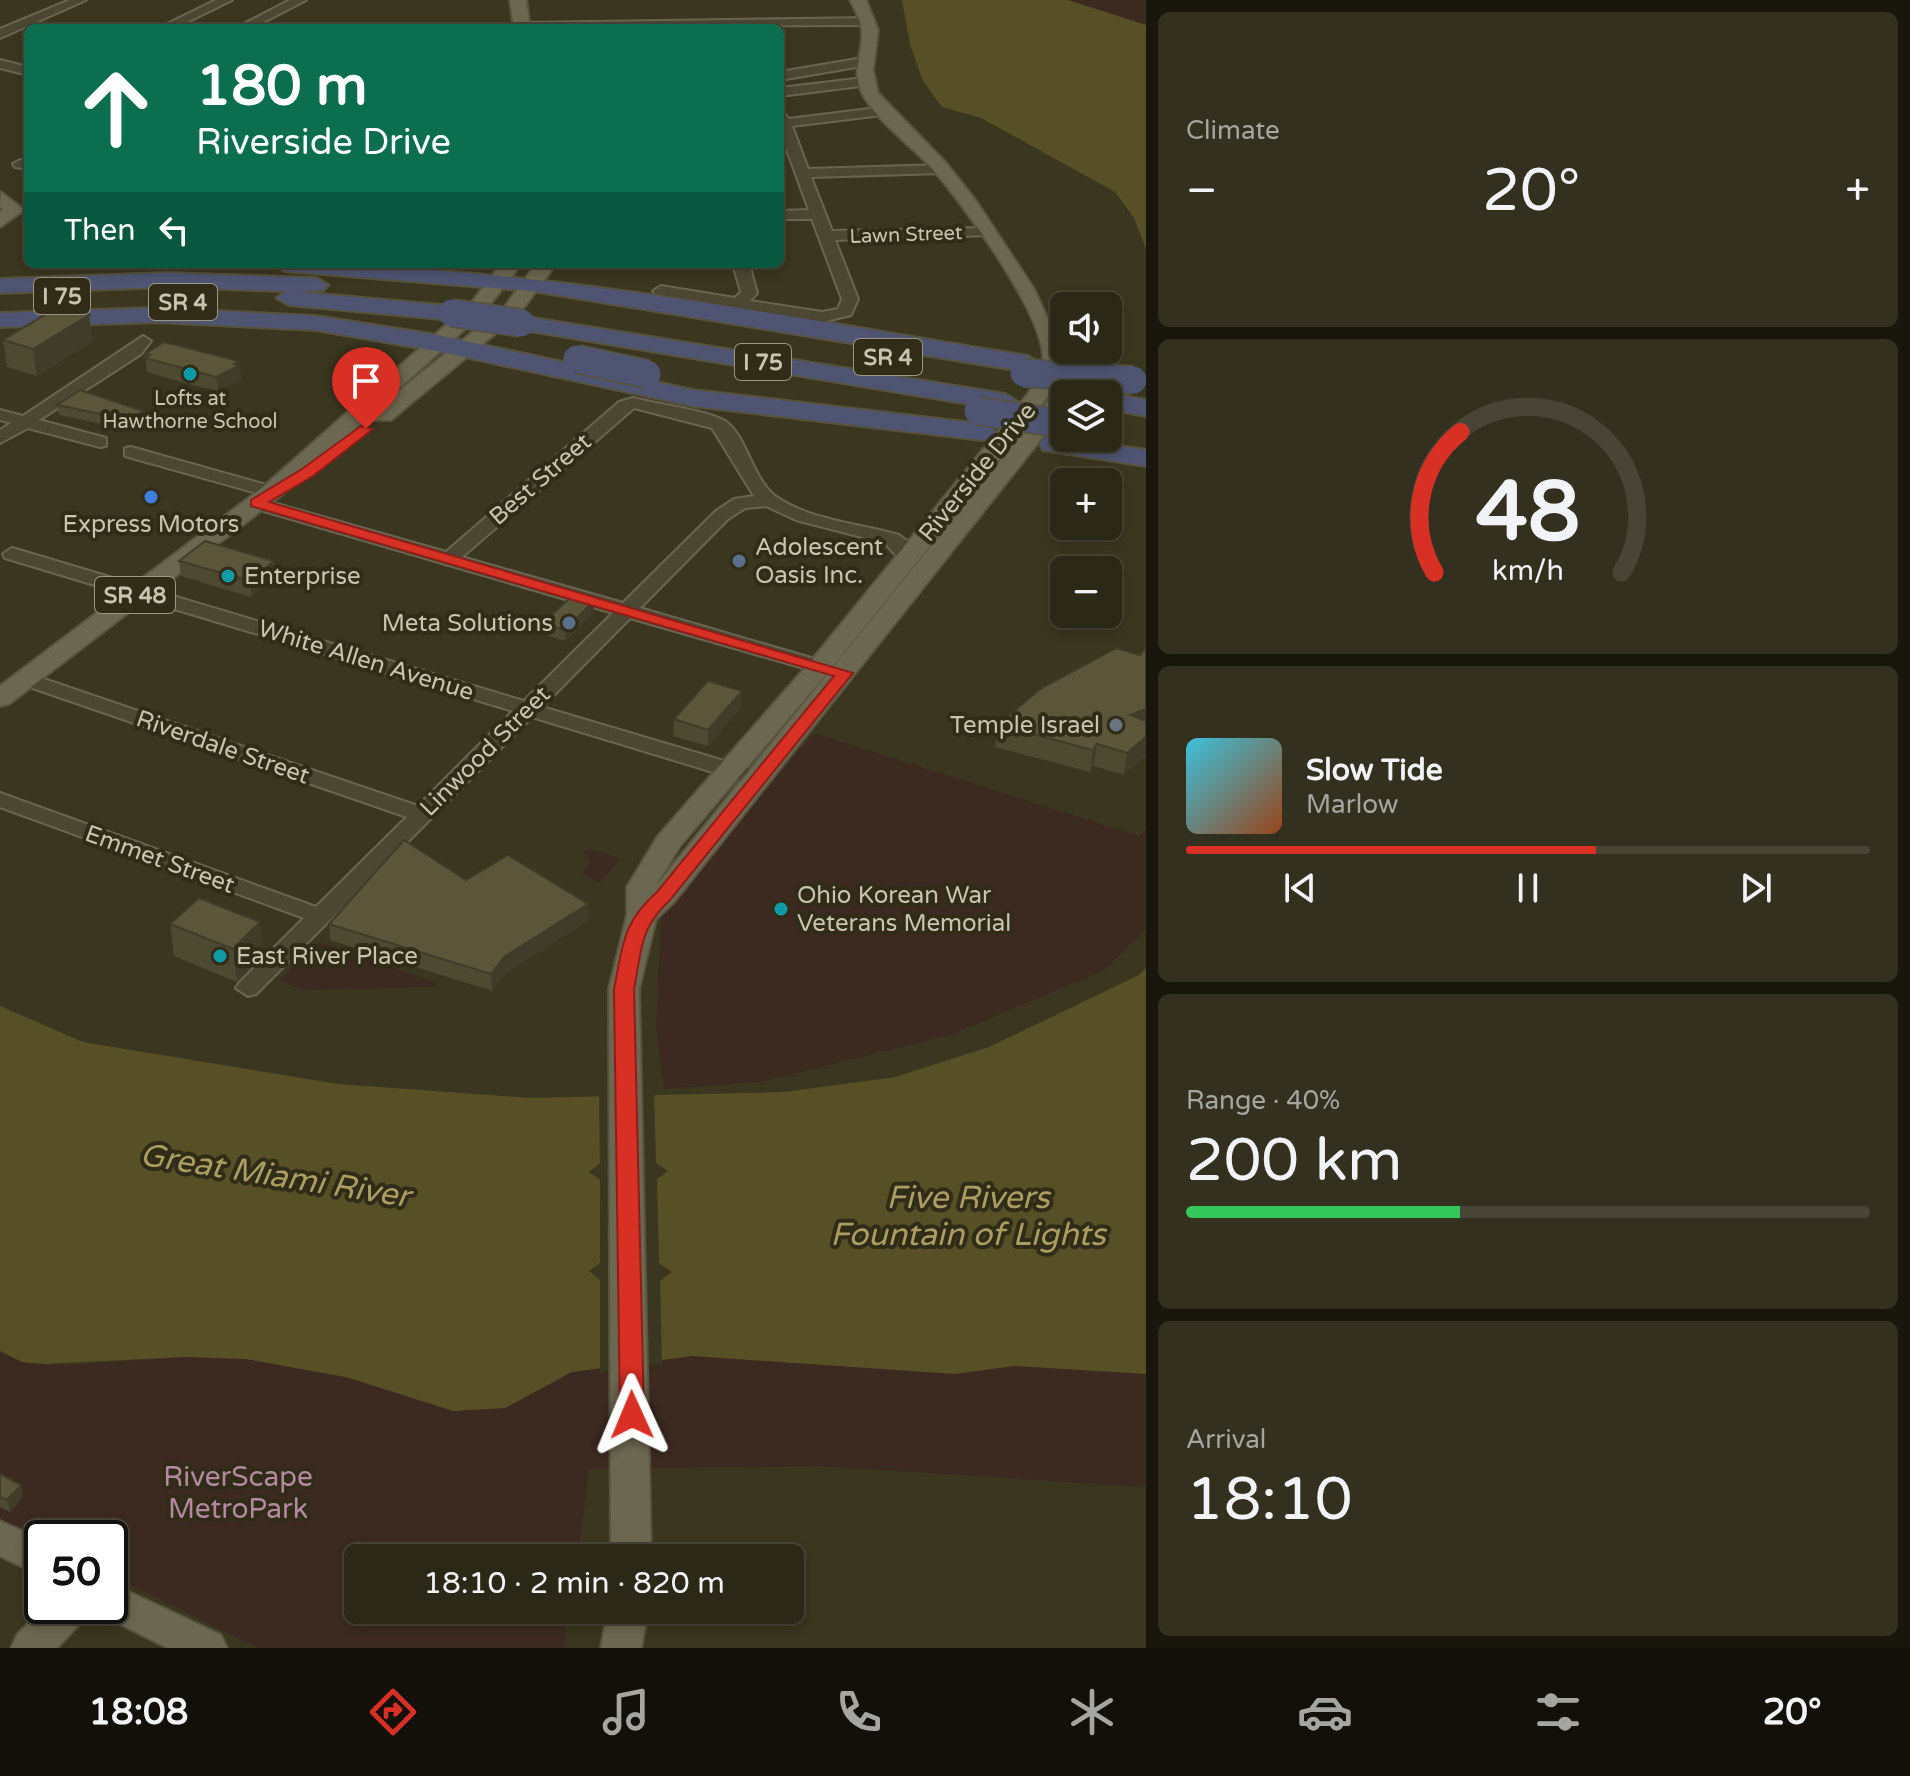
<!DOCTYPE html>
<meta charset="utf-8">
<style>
body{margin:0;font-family:"Varela Round",sans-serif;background:#343020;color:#f1f3f6;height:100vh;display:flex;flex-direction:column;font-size:30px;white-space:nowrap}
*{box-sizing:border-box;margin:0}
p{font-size:26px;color:#a6a6a1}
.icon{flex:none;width:44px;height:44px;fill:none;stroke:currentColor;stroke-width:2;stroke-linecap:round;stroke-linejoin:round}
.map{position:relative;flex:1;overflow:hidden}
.sheet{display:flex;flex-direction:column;gap:12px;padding:12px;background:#18160d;width:764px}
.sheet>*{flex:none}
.banner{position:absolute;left:24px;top:24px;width:760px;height:244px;border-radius:12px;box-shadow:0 4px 12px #0003,0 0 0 2px #484436;background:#0b6e4f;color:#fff;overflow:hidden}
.buttons{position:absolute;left:1050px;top:292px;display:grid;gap:16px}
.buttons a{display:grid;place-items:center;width:72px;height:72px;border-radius:12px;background:#2c2817;box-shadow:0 4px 12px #0003,0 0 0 2px #484436;font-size:40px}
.speed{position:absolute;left:24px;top:1520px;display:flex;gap:16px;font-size:40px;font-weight:700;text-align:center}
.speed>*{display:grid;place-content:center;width:104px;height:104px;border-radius:50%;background:#2c2817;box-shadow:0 4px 12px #0003,0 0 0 2px #484436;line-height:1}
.speed .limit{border:4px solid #111;border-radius:12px;background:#fff;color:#111}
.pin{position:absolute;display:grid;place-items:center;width:68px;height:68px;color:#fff;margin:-82px -34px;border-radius:50% 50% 50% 0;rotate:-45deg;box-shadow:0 0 8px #0007}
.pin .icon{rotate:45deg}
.me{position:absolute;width:88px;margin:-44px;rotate:359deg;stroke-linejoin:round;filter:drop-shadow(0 0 6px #0008)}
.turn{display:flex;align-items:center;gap:28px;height:168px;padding:0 40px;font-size:36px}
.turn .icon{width:104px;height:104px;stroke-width:2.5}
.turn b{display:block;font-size:56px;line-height:68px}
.then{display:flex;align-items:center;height:76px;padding:0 40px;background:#0003;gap:16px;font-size:30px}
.big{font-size:60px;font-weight:600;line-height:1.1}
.sheet .widget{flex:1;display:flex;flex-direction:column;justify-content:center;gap:12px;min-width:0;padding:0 28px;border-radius:12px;background:#343020}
.sheet .dial{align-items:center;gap:0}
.dial svg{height:208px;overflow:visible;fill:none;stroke:#484436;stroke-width:7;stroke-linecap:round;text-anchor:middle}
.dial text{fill:#f1f3f6;stroke:none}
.song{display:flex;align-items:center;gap:24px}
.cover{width:96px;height:96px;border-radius:12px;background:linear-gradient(135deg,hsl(190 70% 55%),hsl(20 70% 35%))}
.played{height:8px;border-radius:4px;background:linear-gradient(90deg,#d93025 60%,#484436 60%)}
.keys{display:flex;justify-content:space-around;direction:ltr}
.heat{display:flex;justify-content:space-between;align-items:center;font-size:44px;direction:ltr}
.charge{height:12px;border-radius:6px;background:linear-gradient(90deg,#34c759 40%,#484436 0)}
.trip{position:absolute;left:344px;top:1544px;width:460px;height:80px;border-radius:12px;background:#2c2817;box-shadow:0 4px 12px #0003,0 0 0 2px #484436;font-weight:600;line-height:80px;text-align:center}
.tab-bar{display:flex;height:128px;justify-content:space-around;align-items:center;background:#121009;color:#a6a6a1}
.tab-bar .icon{width:56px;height:56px}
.tab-bar .active{color:#d93025}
.tab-bar b{font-size:36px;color:#f1f3f6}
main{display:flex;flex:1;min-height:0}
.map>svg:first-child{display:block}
.green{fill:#3c2a21}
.water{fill:#574f26}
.pier{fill:#3b361f}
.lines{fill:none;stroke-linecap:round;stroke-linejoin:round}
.minor-casing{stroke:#696550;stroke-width:4}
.major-casing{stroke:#58543f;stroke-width:4}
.highway-casing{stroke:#56523d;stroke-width:4}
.minor{fill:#4b4733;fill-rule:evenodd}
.major{fill:#6c6750;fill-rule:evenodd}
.highway{fill:#4f5472;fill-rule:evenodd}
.highway-bridge-casing{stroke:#56523d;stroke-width:30;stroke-linecap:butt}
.highway-bridge{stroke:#4f5472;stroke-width:27}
.wall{fill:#4e4a32}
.shaded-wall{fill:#403c29}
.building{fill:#5b563a;stroke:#403c29;stroke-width:2}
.route{fill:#d93025;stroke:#8d1f18;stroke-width:2}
.culture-dot{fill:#0f9aa8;stroke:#302c18;stroke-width:3}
.shop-dot{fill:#3f7fe0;stroke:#302c18;stroke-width:3}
.service-dot{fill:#5c6f8a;stroke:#302c18;stroke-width:3}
.worship-dot{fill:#6b7280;stroke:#302c18;stroke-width:3}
.labels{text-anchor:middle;stroke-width:8;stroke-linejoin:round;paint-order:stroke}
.far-street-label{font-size:20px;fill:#c8c4ad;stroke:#302c18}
.far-poi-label{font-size:20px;fill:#c8c4ad;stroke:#302c18}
.shield{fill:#302c18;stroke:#9a9680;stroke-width:2}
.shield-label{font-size:22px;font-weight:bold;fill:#c8c4ad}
.street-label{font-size:24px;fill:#c8c4ad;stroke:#302c18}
.poi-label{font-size:24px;fill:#c8c4ad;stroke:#302c18;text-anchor:start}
.near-park-label{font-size:28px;fill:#b489a0;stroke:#302c18}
.near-water-label{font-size:32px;font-style:italic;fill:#ab9d62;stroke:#302c18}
</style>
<main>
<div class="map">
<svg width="1146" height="1648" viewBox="0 0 1146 1648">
<rect width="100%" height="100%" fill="#3b361f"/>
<g class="green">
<path d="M1068 0H1146V25Z"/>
<path d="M814 733 1139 836 1146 829V930L1104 970 951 1035 760 1082 664 1089 656 1026 661 918 683 886Z"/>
<path d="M596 850 620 859 600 883 582 874 591 862 583 851Z"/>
<path d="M319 942 437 983 433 987 303 990 279 980Z"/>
<path d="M0 1351 22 1362 71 1365 184 1357 246 1359 505 1408 572 1372 693 1356 955 1374 1014 1366 1146 1374V1487L819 1466 589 1469 578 1558H358V1610H569L563 1648H258L110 1575V1538L42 1541 0 1519Z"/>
</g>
<g class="water">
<path d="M902 0H1068L1146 25V249L1134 218 1115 192 981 118 942 107 923 81 910 45Z"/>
<path d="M1146 968V1374L1014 1366 955 1374 693 1356 572 1372 505 1408 453 1411 346 1377 246 1359 184 1357 44 1364 22 1362 0 1351V1006L83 1042 338 1084 531 1098 784 1092 895 1077 989 1047 1139 975Z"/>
</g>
<path class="pier" d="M654 1091 656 1163 668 1171 657 1179 659 1263 672 1272 660 1281 662 1364 600 1373V1280L589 1271 600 1263V1180L589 1172 600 1163 599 1092Z"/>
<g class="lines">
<defs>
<g id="minor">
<path d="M70 0H86L0 38V29Z"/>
<path d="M216 0H232L175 28H159Z"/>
<path d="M290 0H306L252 28H236Z"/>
<path d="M871 18 873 21 867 25 516 27 522 23Z"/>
<path d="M863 58 869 62 868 65 780 80V72Z"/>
<path d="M0 60 28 67V75L0 68Z"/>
<path d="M864 78 869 79V85L780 96V88Z"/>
<path d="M885 107 890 108V114L792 126 808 169 942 165 949 169 942 173 811 177 832 231 986 228 991 229V235L835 240 858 299 851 315 822 322 656 294 653 291 661 286 735 298 741 292 733 264H749L757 293 750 301 822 312 838 309 842 299 812 219H780V211L809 210 780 131V109L789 119Z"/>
<path d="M20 160 28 161V169L15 167 13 164Z"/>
<path d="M143 336 151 341 141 354 39 420 106 438V446L100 447 28 428 0 443V430L11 423 0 420V410L23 416Z"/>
<path d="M633 398C656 404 704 410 723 420 746 432 751 477 775 496 810 521 859 523 899 535L911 544 916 556 914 560H900L885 543 796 520 766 506 745 508 728 519 640 608 842 667 845 671 842 675H828L630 618 542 707 765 773 768 778 765 783H749L532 717 256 994 248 996 236 988 240 982 304 918 0 807V793L316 907 407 817 18 683 15 679 18 675H32L418 806 513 711 5 558 3 554 12 548 19 550 524 701 613 613 250 507 247 503 256 498 446 552 619 402ZM634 408 712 428 754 496 734 499 716 511 623 603 462 557Z"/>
<path d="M131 447 277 488 280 492 271 497 125 456V448Z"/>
</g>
<g id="major">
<path d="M510 0H526L530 28H514Z"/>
<path d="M850 0H866L878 30 873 70 878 93 947 164 976 201 1034 289 1063 352 1064 348 1083 350 1085 372 1076 394H1064V410L674 902 656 919 639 989 651 1558H611L609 989 627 915V887L658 836 811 661 1020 404C1031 390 1044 374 1043 355 1040 309 958 196 926 162 904 140 878 121 863 95 851 74 862 56 862 35 862 22 856 11 850 0ZM1063 361V372L1054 394 655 887 680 846 829 671 1036 414 1056 384Z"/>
<path d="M1 192 24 210 0 227V212L3 210 0 207Z"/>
<path d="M501 264H521L486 310 279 497 9 704 0 706V686L263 487 472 302Z"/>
<path d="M536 264H556L519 314 391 420H375L372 415 375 410 505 306Z"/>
<path d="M0 1521 42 1540V1576L0 1556Z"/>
<path d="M110 1583 221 1635 227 1648H168L96 1612 93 1606H110Z"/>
<path d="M45 1606H91L85 1618 57 1648H11L17 1635Z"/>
<path d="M608 1610H648L641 1648H601Z"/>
</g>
<g id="highway">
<path d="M273 264C528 264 777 316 1028 356L1041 364 1028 372 533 291 285 271Z"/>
<path d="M167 273 316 278 328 285 324 290 298 292 452 306 464 313 452 320 289 305 277 298 287 291 167 287 0 293V279Z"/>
<path d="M157 308 316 316 437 335 693 390 982 424 991 426 995 432 991 438 982 440 693 406 437 351 316 330 157 322 0 327V313Z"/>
<path d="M521 316 1005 394 1018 402 1005 410 512 328 509 323 512 318Z"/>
<path d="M1108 393 1146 400V416L1108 409V394H1105Z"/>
<path d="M1053 436 1146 450V466L1043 450 1040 444 1043 438Z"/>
</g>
</defs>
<use href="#minor" class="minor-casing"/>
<use href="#major" class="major-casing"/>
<use href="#highway" class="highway-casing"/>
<use href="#minor" class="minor"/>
<use href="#major" class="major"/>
<use href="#highway" class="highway"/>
<defs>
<g id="highway-bridge">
<path d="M452 313 521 323"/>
<path d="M577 359 647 374"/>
<path d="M1024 373 1133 380"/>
<path d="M978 411 1064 424"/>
</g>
</defs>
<use href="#highway-bridge" class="highway-bridge-casing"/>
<use href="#highway-bridge" class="highway-bridge"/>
</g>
<g class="wall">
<path d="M89 315 92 342 37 376 7 367 3 340Z"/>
<path d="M145 354 239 361 241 380 218 391 181 382 147 372Z"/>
<path d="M57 405 145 421 130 430 59 415Z"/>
<path d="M179 561H274L275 577 251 597 181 576Z"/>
<path d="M594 612 565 641 543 634 542 624Z"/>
<path d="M1146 648 1124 775 1094 766 1090 772 995 747 998 725 1140 655Z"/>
<path d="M742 691 741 707 708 746 673 736 674 719Z"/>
<path d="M466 880 588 904V921L504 974 492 991 330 940 329 924Z"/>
<path d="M170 924 264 954 237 982 174 956Z"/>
<path d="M0 1474 23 1497 10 1512 0 1507Z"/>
</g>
<g class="shaded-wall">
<path d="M89 315 92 342 37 376 33 349Z"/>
<path d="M239 361 241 380 218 391 216 377Z"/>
<path d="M143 411 145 421 130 430 129 420Z"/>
<path d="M274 561 275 577 251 597 250 581Z"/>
<path d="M594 601V612L565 641V630Z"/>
<path d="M742 691 741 707 708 746V730Z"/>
<path d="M1146 709V729L1130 715Z"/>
<path d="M1146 737V756L1124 775 1127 753Z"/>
<path d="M1097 744 1094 766 1090 772 1093 750Z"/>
<path d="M588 904V921L504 974 492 991 491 974 504 957Z"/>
<path d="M260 922 264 954 237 982 233 949Z"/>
<path d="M21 1485 23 1497 10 1512 7 1500Z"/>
</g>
<g class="building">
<path d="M58 307 89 315 33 349 3 340Z"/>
<path d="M164 342 239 361 234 364 239 366 216 377 145 358 150 355 145 354Z"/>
<path d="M80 390 143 411 129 420 57 405Z"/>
<path d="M205 541 274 561 250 581 179 561Z"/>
<path d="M573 595 594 601 565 630 542 624Z"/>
<path d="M1116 648 1140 655 1146 648V709L1130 715 1146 721V737L1127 753 1097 744 1093 750 998 725 1040 689Z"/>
<path d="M708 681 742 691 708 730 674 719Z"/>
<path d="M404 840 466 880 508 855 588 904 504 957 491 974 329 924Z"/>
<path d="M199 898 260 922 233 949 170 924Z"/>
<path d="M0 1474 21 1485 7 1500 0 1497Z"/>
</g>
<path class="route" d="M361 426 373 429 313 476 269 502 853 673 670 900C639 929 642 949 634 989L644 1415 640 1422 632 1425 623 1422 620 1415 614 989C623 945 622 923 657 892L834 676 251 506V500L302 469Z"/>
<g class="culture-dot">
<circle cx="190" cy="374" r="8"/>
<circle cx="228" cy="576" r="8"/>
<circle cx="781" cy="909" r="8"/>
<circle cx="220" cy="956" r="8"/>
</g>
<circle class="shop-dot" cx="151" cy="497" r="8"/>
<g class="service-dot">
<circle cx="739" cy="561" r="8"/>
<circle cx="569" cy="623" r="8"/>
</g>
<circle class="worship-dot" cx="1116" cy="725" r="8"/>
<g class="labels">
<g class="far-street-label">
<text transform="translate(906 234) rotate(-2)" y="7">Lawn Street</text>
</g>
<g class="far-poi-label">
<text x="190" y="405">Lofts at<tspan x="190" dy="23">Hawthorne School</tspan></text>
</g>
<g class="shield">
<rect x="34" y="278" width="56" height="36" rx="6"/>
<rect x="149" y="284" width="68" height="36" rx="6"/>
<rect x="854" y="339" width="68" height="36" rx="6"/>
<rect x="735" y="344" width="56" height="36" rx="6"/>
<rect x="95" y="577" width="80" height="36" rx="6"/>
</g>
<g class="shield-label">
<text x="62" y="304">I 75</text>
<text x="183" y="310">SR 4</text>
<text x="888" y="365">SR 4</text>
<text x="763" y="370">I 75</text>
<text x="135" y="603">SR 48</text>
</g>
<g class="street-label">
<text transform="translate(977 472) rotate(-51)" y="8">Riverside Drive</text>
<text transform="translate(540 479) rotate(-41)" y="8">Best Street</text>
<text transform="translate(366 660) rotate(17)" y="8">White Allen Avenue</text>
<text transform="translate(223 747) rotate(19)" y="8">Riverdale Street</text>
<text transform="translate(485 751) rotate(-45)" y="8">Linwood Street</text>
<text transform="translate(160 859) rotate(20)" y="8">Emmet Street</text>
</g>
<g class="poi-label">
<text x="151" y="532" text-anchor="middle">Express Motors</text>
<text x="755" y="555">Adolescent<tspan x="755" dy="28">Oasis Inc.</tspan></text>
<text x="244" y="584">Enterprise</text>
<text x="553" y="631" text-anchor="end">Meta Solutions</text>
<text x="1100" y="733" text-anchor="end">Temple Israel</text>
<text x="797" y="903">Ohio Korean War<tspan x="797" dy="28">Veterans Memorial</tspan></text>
<text x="236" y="964">East River Place</text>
</g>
<g class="near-park-label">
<text x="238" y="1486">RiverScape<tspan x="238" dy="32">MetroPark</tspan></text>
</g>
<g class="near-water-label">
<text transform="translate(275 1175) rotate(9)" y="11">Great Miami River</text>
<text x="968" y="1208">Five Rivers<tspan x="968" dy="37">Fountain of Lights</tspan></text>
</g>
</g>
</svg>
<div class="buttons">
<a><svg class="icon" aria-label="sound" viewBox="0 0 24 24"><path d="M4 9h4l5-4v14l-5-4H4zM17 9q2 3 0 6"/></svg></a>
<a><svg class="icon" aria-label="layers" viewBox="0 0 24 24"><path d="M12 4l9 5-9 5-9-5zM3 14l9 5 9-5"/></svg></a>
<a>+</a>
<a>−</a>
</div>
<div class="speed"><div class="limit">50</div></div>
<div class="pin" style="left:366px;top:429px;background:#d93025"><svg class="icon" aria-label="arrive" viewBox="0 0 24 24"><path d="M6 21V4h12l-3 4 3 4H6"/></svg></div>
<svg class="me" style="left:632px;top:1415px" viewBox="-20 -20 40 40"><path d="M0-17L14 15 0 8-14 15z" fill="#d93025" stroke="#fff" stroke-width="4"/></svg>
<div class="trip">18:10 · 2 min · 820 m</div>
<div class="banner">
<div class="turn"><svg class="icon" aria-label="ahead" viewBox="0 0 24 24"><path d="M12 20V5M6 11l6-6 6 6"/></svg><div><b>180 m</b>Riverside Drive</div></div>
<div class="then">Then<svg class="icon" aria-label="left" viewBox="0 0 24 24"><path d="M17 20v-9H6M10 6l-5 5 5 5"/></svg></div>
</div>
</div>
<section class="sheet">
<div class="widget"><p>Climate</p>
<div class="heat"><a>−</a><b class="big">20°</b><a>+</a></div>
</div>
<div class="widget dial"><svg viewBox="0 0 100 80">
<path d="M14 69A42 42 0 1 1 86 69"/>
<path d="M14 69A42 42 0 0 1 24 15" stroke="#d93025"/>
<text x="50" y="56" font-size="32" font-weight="700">48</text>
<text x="50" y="72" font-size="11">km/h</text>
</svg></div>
<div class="widget">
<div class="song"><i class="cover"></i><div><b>Slow Tide</b><p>Marlow</p></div></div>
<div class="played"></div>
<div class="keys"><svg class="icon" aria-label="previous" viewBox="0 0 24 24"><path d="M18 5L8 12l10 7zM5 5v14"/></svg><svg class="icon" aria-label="pause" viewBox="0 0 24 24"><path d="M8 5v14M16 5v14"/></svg><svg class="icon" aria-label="next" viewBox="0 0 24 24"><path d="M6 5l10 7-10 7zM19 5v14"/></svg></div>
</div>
<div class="widget"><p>Range · 40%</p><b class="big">200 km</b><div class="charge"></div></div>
<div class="widget"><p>Arrival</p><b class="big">18:10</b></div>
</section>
</main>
<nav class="tab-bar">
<b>18:08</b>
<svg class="icon active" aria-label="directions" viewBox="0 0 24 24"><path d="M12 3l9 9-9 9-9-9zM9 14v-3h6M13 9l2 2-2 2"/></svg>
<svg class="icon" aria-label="music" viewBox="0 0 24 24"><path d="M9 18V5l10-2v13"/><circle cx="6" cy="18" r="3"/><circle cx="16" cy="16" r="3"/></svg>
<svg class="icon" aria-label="phone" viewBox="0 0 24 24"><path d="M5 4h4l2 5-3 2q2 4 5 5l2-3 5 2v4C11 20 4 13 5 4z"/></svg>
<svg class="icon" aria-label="climate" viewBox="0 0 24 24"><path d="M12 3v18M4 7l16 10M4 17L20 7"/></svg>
<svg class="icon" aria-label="car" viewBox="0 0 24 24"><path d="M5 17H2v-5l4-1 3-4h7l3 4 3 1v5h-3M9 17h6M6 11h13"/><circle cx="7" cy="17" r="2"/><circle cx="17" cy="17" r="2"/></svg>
<svg class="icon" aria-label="filters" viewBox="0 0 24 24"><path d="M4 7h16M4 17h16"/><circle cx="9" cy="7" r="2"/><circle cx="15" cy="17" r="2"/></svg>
<b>20°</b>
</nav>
